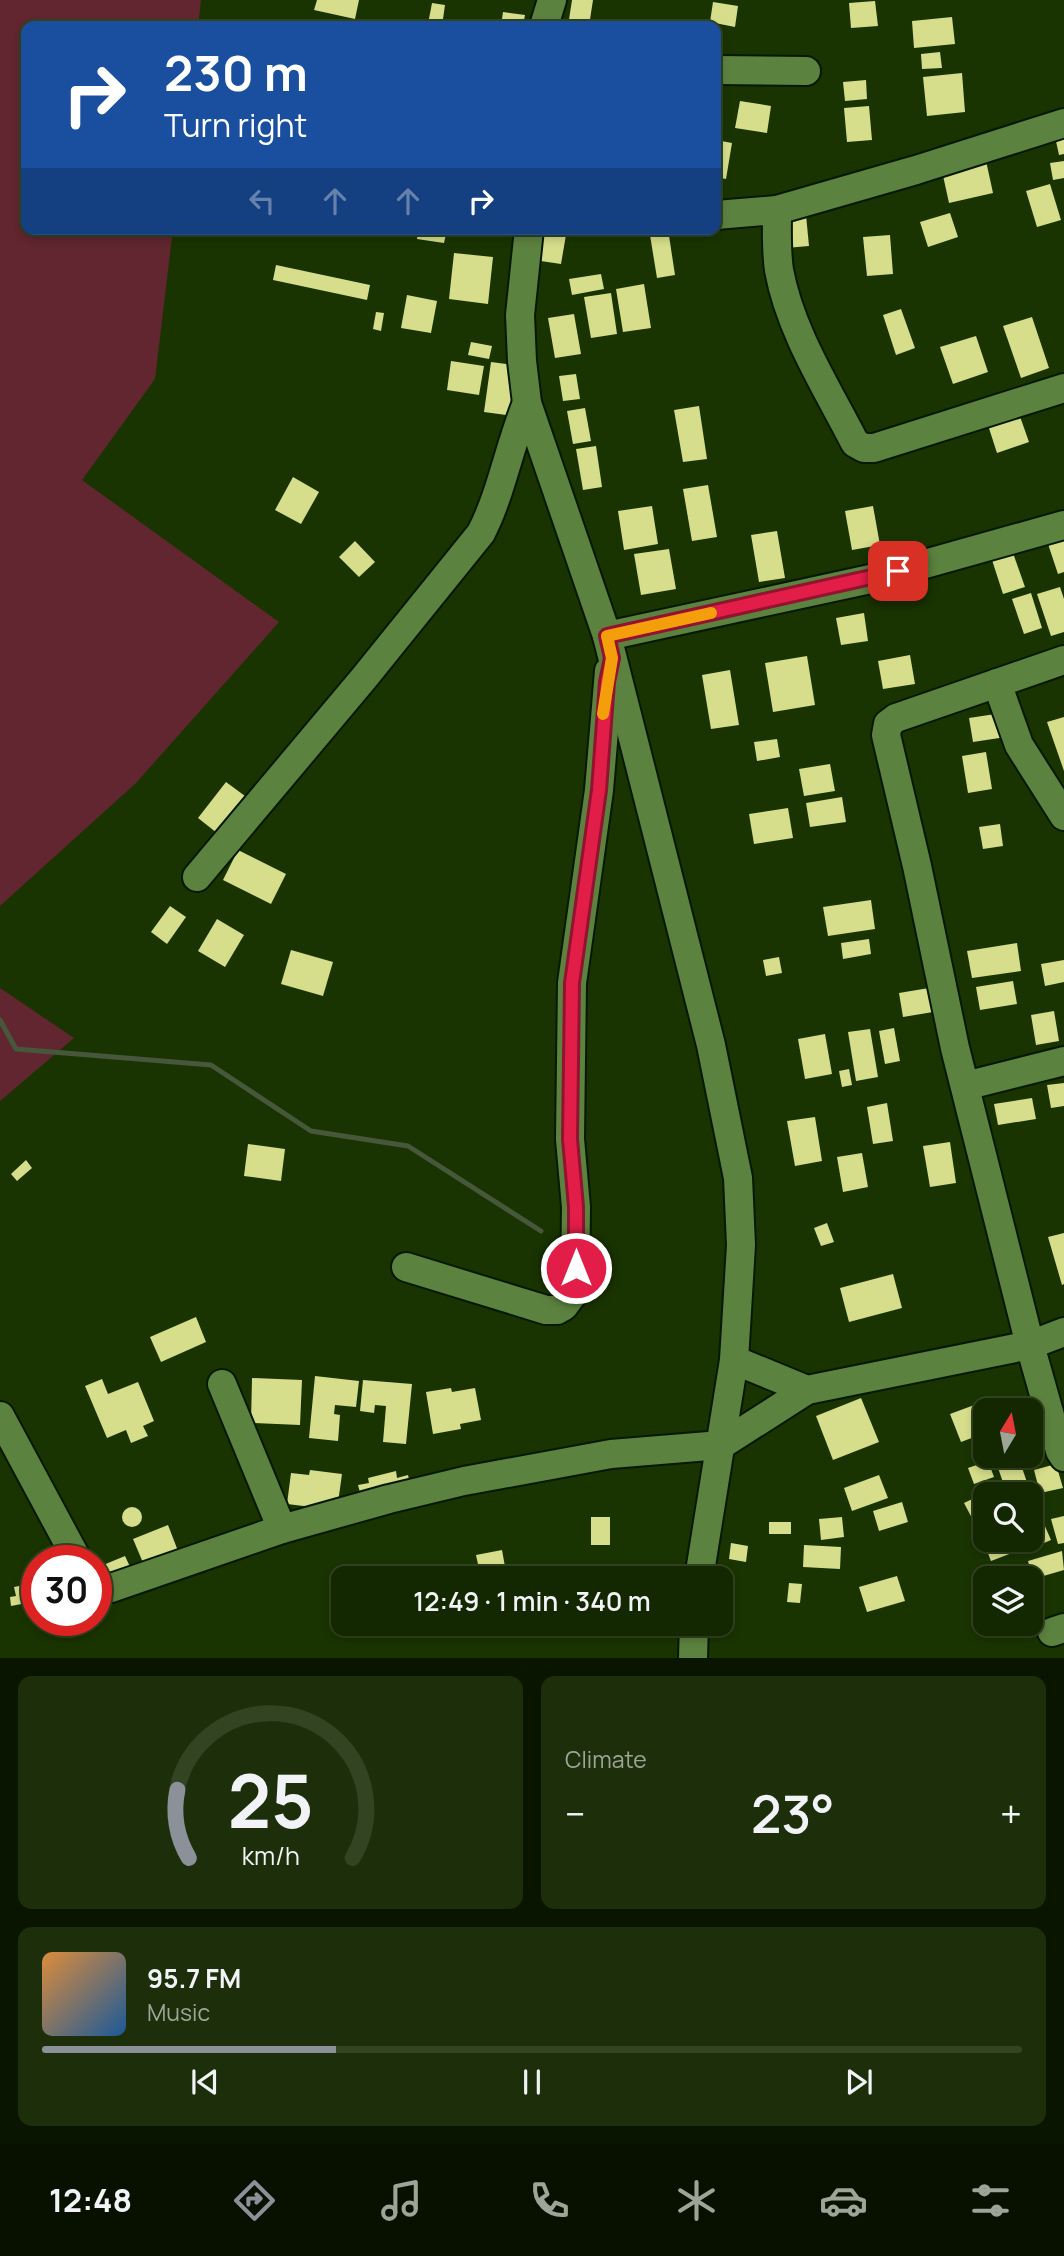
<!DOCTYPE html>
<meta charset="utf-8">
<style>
body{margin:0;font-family:Manrope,sans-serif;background:#1c2f0a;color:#f1f3f6;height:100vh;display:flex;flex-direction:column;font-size:26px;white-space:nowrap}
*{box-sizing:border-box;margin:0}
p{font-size:23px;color:#9da599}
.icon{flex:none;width:38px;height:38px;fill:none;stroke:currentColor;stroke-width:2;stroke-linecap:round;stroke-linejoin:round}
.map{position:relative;height:1658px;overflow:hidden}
.drawer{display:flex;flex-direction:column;gap:18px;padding:18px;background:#0a1500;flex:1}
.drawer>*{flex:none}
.top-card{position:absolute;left:21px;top:21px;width:700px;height:214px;border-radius:14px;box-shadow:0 4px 10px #0003,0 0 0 2px #324422;background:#1a4fa0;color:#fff;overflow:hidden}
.needle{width:46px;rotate:10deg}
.buttons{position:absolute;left:973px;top:1398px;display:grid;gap:14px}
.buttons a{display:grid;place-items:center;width:70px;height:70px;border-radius:14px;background:#132700;box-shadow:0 4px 10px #0003,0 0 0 2px #324422;font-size:35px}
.speed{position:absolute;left:21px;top:1545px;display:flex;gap:14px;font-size:35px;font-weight:700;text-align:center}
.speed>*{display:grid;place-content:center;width:91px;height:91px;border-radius:50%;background:#132700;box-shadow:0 4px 10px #0003,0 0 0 2px #324422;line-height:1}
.speed .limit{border:10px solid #d22;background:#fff;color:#111}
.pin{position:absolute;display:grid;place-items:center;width:60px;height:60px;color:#fff;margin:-30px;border-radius:14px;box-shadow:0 4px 10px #0006}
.me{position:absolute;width:77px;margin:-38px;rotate:0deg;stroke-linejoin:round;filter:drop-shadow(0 0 5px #0008)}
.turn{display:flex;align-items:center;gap:24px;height:147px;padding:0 28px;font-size:32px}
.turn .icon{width:91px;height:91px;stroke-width:2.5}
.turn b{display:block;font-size:49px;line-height:60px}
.lanes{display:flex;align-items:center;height:66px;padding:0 28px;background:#0003;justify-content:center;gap:35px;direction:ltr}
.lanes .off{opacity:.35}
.big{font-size:52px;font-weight:600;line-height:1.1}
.drawer .card{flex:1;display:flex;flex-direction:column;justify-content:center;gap:10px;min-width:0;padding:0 24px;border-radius:14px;background:#1c2f0a}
.drawer .dial{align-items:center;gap:0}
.dial svg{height:182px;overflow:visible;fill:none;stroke:#324422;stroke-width:7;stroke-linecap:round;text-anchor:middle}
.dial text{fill:#f1f3f6;stroke:none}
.song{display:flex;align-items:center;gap:21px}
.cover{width:84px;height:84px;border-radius:10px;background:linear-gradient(135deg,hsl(30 70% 55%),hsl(210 70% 35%))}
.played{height:7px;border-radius:4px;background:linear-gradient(90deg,#8c9099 30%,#324422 30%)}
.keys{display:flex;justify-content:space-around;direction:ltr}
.heat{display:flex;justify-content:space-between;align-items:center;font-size:38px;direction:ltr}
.drawer .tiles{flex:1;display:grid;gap:18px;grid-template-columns:1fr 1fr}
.card:last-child{grid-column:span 2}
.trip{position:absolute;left:331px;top:1566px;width:402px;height:70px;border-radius:14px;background:#132700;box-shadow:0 4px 10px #0003,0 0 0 2px #324422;font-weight:600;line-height:70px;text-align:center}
.tab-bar{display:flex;height:112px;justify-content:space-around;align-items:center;background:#081000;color:#9da599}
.tab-bar .icon{width:49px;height:49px}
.tab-bar .on{color:#8c9099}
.tab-bar b{font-size:32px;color:#f1f3f6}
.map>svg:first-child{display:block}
.green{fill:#61262f}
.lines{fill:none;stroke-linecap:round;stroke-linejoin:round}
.stream{stroke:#46573b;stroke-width:5}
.building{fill:#d6de8b}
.minor-casing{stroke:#071900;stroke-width:32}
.minor{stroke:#5c823f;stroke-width:28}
.route-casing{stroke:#92132f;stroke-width:18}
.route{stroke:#e11d48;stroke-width:12}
.slow{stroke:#f59e0b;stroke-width:12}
</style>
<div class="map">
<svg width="1064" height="1658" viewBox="0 0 1064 1658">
<rect width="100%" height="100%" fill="#193400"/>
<g class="green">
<path d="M0 0H201L198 26H26V229H173L155 379 82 480 279 622 136 783 0 906Z"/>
<path d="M0 988 74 1038 0 1101Z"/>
</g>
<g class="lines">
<path class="stream" d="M0 1020 16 1049 211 1065 311 1131 408 1146 541 1231"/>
</g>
<g class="building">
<path d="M317 0H359L355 19 314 10Z"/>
<path d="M572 0H593L589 26H568Z"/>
<path d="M875 1 878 26 851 28 849 3Z"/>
<path d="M713 2 738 6 735 27 710 22Z"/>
<path d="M432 3 445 5 442 26 428 24Z"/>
<path d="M503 12 525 15 523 26H501Z"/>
<path d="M952 17 955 44 914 48 912 21Z"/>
<path d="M940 52 942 68 922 69 921 54Z"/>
<path d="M962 73 965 112 927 116 923 77Z"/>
<path d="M866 80 867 99 845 101 843 82Z"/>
<path d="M740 101 771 106 767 133 735 128Z"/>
<path d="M869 106 872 140 847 142 844 108Z"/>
<path d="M1064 130V154L1059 155 1054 132Z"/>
<path d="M716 140 732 143 726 179 716 177Z"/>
<path d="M986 161 993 193 949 203 942 171Z"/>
<path d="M1064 161V178L1053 180 1050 163Z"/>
<path d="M1050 184 1061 220 1037 227 1026 191Z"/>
<path d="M950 213 958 237 928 247 920 222Z"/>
<path d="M806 215 809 246 786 248 784 217Z"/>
<path d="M418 229H447L444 243 417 239Z"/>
<path d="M539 229H567L561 264 534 260Z"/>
<path d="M649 229H668L675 275 657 278Z"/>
<path d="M890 235 893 274 867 276 863 237Z"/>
<path d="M454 253 493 257 488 304 449 299Z"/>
<path d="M276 265 370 285 367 300 273 280Z"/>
<path d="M601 274 604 289 572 295 569 279Z"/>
<path d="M644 284 651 328 623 332 616 289Z"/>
<path d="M611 293 617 334 591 338 584 297Z"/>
<path d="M407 295 437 301 431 333 401 328Z"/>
<path d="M901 309 915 348 896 355 883 315Z"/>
<path d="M376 312 384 313 381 331 373 329Z"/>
<path d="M574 314 581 354 555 358 548 318Z"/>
<path d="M1032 317 1049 368 1021 378 1003 326Z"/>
<path d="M976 336 988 372 953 384 940 347Z"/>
<path d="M471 342 492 346 489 359 468 355Z"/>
<path d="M451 361 484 366 479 395 447 390Z"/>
<path d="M491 362 521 366 514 416 484 412Z"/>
<path d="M576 374 580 399 563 401 559 376Z"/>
<path d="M699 406 707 459 683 462 674 410Z"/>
<path d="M585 408 591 441 573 444 567 411Z"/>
<path d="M1017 408 1029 442 997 453 986 419Z"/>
<path d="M596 446 602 487 583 490 576 449Z"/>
<path d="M293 477 319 492 301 524 275 510Z"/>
<path d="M708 485 717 537 692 541 683 489Z"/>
<path d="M652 506 658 544 624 550 618 511Z"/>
<path d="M873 506 880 545 852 550 845 511Z"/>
<path d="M777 531 785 578 759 582 751 535Z"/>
<path d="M1064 532V572L1058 574 1046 538Z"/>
<path d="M355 541 375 562 359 577 339 557Z"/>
<path d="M669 549 676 589 641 595 634 554Z"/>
<path d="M1013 553 1025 587 1003 594 992 560Z"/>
<path d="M1060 587 1064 599V632L1051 636 1037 594Z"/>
<path d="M1031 593 1042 628 1024 634 1012 599Z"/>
<path d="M864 613 868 641 841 645 836 618Z"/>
<path d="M910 655 915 684 883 689 878 661Z"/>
<path d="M807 656 815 705 773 712 765 663Z"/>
<path d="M730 670 739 725 711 729 702 675Z"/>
<path d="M1002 713 1006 737 973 742 969 718Z"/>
<path d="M1064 717V771L1047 722Z"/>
<path d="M777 739 780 757 757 761 754 742Z"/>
<path d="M986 752 992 789 968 793 962 756Z"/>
<path d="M830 764 835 791 804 796 799 769Z"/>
<path d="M226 782 245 796 217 833 198 818Z"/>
<path d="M842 797 846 822 810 827 806 803Z"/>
<path d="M788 808 793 838 754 844 749 814Z"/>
<path d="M1000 824 1003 846 983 849 979 827Z"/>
<path d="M238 850 286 874 271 904 223 880Z"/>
<path d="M871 900 875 929 828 936 823 907Z"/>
<path d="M170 906 186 917 167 944 151 932Z"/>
<path d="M217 919 244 935 225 967 198 951Z"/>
<path d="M869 939 871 954 843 959 841 943Z"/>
<path d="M1017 943 1021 971 972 978 967 951Z"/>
<path d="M291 950 333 962 323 996 281 984Z"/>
<path d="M779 957 782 973 766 976 763 960Z"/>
<path d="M1064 960V982L1045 986 1041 964Z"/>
<path d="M1013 981 1017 1004 980 1010 976 987Z"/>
<path d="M929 988 933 1012 903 1017 899 993Z"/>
<path d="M1054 1011 1059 1041 1036 1045 1031 1015Z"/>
<path d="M894 1028 900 1061 885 1064 879 1031Z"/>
<path d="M870 1029 878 1077 856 1081 848 1032Z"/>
<path d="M825 1034 832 1074 805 1079 798 1039Z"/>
<path d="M849 1069 852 1085 842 1087 839 1071Z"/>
<path d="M1064 1083V1106L1051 1108 1047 1085Z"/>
<path d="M1032 1098 1036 1119 998 1125 994 1104Z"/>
<path d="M887 1103 893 1141 873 1144 867 1107Z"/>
<path d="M815 1117 822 1161 795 1166 787 1121Z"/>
<path d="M950 1142 956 1183 930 1187 923 1146Z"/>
<path d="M248 1144 285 1149 281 1181 244 1176Z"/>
<path d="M862 1153 868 1187 843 1192 837 1157Z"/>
<path d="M26 1160 32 1168 17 1181 11 1174Z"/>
<path d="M827 1223 834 1242 821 1246 814 1228Z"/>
<path d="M1064 1233V1284L1062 1285 1048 1237Z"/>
<path d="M893 1274 902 1308 849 1322 840 1288Z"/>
<path d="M196 1317 206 1342 161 1362 150 1337Z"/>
<path d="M315 1376 359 1381 356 1407 335 1405 334 1414 340 1415 338 1441 309 1438Z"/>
<path d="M252 1378 302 1380 300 1425 251 1423Z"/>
<path d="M102 1379 108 1394 138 1382 154 1421 143 1426 148 1436 131 1443 126 1430 107 1438 85 1386Z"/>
<path d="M363 1380 412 1384 406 1444 383 1442 386 1406 375 1405 374 1413 360 1411Z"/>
<path d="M451 1388 452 1392 475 1388 481 1420 460 1424 461 1429 433 1434 426 1392Z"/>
<path d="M861 1398 879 1442 833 1460 816 1416Z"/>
<path d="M977 1404 985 1425V1433L961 1442 950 1414Z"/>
<path d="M1031 1414 1038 1437 1031 1440Z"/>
<path d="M1052 1439 1056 1451 1038 1458 1033 1446Z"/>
<path d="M1013 1456H1018L1031 1494H1007L996 1462Z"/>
<path d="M988 1461 994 1477 974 1484 968 1468Z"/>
<path d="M1056 1464 1063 1488 1040 1493 1034 1470Z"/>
<path d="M310 1470 342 1474 337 1510 287 1504 291 1473 309 1475Z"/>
<path d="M396 1471 397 1478 408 1475 411 1489 362 1500 358 1485 369 1483 368 1478Z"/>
<path d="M879 1475 888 1498 852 1511 844 1488Z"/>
<path d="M989 1491 990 1494H985V1517L974 1522 964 1503Z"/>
<path d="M902 1502 908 1522 879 1531 873 1511Z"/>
<circle cx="132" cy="1517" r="10"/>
<path d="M1037 1508 1051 1540 1025 1551 1021 1540H1031V1510Z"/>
<path d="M1064 1516V1543L1058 1544 1051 1519Z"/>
<rect x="591" y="1517" width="19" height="28"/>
<path d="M842 1517 844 1537 821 1540 819 1519Z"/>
<rect x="769" y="1522" width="22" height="12"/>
<path d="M168 1525 178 1551 144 1565 133 1539Z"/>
<path d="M985 1537V1540H1007L1012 1553 991 1561 982 1538Z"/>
<path d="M731 1543 748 1546 746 1562 729 1559Z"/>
<path d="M804 1545 841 1547 840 1569 803 1567Z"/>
<path d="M502 1550 507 1578H481L476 1555Z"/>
<path d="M1062 1551 1064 1570 1033 1579 1028 1561Z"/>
<path d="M125 1556 132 1571 101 1584 96 1568Z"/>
<path d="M897 1576 905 1601 867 1612 859 1587Z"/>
<path d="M789 1583 802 1584 800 1603 787 1602Z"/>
<path d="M29 1584 32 1602 11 1606 10 1597 16 1596 14 1587Z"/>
</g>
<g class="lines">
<defs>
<g id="minor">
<path d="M544 26 552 0"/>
<path d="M716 70 806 71"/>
<path d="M777 210C777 230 776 250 779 270 790 331 827 388 855 443L864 448H874L1064 388"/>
<path d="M716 215 777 210 916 170 1064 123"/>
<path d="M529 229 520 315 522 361 527 403 607 636 711 1045 738 1178 741 1245 734 1360 699 1578"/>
<path d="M607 636 875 578 1064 525"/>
<path d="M1064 660 896 718 888 724 886 735 917 866 955 1048 1030 1345 1060 1451 1064 1457"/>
<path d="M997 683 1019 745 1064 816"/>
<path d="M197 877 364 678 481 533C502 492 509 446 527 403"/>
<path d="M965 1086 1064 1061"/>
<path d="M406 1267 546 1310H557L564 1306 572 1295 575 1283 576 1207 570 1139 572 983 599 790 609 671"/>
<path d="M734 1360 807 1390 1030 1345 1064 1332"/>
<path d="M222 1384 282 1529"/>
<path d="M0 1416 78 1561"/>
<path d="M96 1587 111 1588 282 1529 389 1499 464 1481 611 1454 721 1445 807 1390"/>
<path d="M1052 1632 1064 1628"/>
<path d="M693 1658 694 1624"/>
</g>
</defs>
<use href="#minor" class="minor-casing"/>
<use href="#minor" class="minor"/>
</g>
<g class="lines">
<defs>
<path id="route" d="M576 1268V1207L570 1139 572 983 599 790 607 682 612 658 607 636 898 571"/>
</defs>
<use href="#route" class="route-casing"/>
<use href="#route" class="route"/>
<path class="slow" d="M603 714 612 658 607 636 711 613"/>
</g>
</svg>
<div class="buttons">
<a><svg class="needle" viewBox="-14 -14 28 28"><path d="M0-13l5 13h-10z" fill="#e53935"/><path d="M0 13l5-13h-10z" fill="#9da599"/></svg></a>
<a><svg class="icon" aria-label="search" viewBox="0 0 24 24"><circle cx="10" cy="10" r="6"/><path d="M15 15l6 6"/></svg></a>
<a><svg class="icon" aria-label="layers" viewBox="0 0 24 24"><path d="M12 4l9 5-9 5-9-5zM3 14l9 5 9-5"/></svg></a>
</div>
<div class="speed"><div class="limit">30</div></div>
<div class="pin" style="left:898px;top:571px;background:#d93025"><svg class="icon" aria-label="arrive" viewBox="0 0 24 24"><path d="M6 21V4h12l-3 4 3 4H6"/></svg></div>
<svg class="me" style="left:576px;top:1268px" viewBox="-20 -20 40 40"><circle r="17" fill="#e11d48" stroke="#fff" stroke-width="3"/><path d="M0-11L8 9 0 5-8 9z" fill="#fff"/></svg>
<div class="trip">12:49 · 1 min · 340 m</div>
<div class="top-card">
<div class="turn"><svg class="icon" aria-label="right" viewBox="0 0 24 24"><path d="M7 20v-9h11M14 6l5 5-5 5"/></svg><div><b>230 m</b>Turn right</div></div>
<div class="lanes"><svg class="icon off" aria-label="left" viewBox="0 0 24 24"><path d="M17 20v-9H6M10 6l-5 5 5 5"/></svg><svg class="icon off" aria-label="ahead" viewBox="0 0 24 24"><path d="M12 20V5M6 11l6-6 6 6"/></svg><svg class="icon off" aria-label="ahead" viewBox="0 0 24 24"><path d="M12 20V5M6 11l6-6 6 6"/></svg><svg class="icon" aria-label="right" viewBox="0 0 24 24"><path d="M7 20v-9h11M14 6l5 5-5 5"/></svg></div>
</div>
</div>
<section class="drawer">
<div class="tiles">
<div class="card dial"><svg viewBox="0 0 100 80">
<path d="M14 69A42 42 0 1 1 86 69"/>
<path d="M14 69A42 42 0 0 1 9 39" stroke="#8c9099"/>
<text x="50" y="56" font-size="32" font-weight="700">25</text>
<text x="50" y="72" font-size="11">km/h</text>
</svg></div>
<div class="card"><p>Climate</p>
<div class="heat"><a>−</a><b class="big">23°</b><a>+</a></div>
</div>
<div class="card">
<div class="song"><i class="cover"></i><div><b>95.7 FM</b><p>Music</p></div></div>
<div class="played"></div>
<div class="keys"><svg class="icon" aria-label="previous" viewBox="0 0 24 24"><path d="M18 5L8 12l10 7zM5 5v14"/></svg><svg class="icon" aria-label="pause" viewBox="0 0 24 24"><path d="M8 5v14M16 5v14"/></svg><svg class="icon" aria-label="next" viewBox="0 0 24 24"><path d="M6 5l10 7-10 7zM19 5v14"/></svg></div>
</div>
</div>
</section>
<nav class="tab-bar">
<b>12:48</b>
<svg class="icon on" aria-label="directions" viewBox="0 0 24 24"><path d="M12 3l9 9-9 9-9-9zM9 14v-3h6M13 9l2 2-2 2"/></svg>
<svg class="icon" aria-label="music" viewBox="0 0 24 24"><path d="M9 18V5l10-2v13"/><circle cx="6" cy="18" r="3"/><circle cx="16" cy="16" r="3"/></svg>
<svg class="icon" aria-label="phone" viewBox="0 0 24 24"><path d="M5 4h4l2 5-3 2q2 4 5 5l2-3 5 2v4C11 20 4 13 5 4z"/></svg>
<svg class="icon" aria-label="climate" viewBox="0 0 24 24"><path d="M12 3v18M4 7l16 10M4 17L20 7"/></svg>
<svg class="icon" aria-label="car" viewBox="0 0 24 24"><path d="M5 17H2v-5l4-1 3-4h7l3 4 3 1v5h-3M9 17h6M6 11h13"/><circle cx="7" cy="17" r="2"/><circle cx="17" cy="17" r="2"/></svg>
<svg class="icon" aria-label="filters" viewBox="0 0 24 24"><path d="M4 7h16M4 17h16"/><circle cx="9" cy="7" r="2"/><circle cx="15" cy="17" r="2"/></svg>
</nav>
